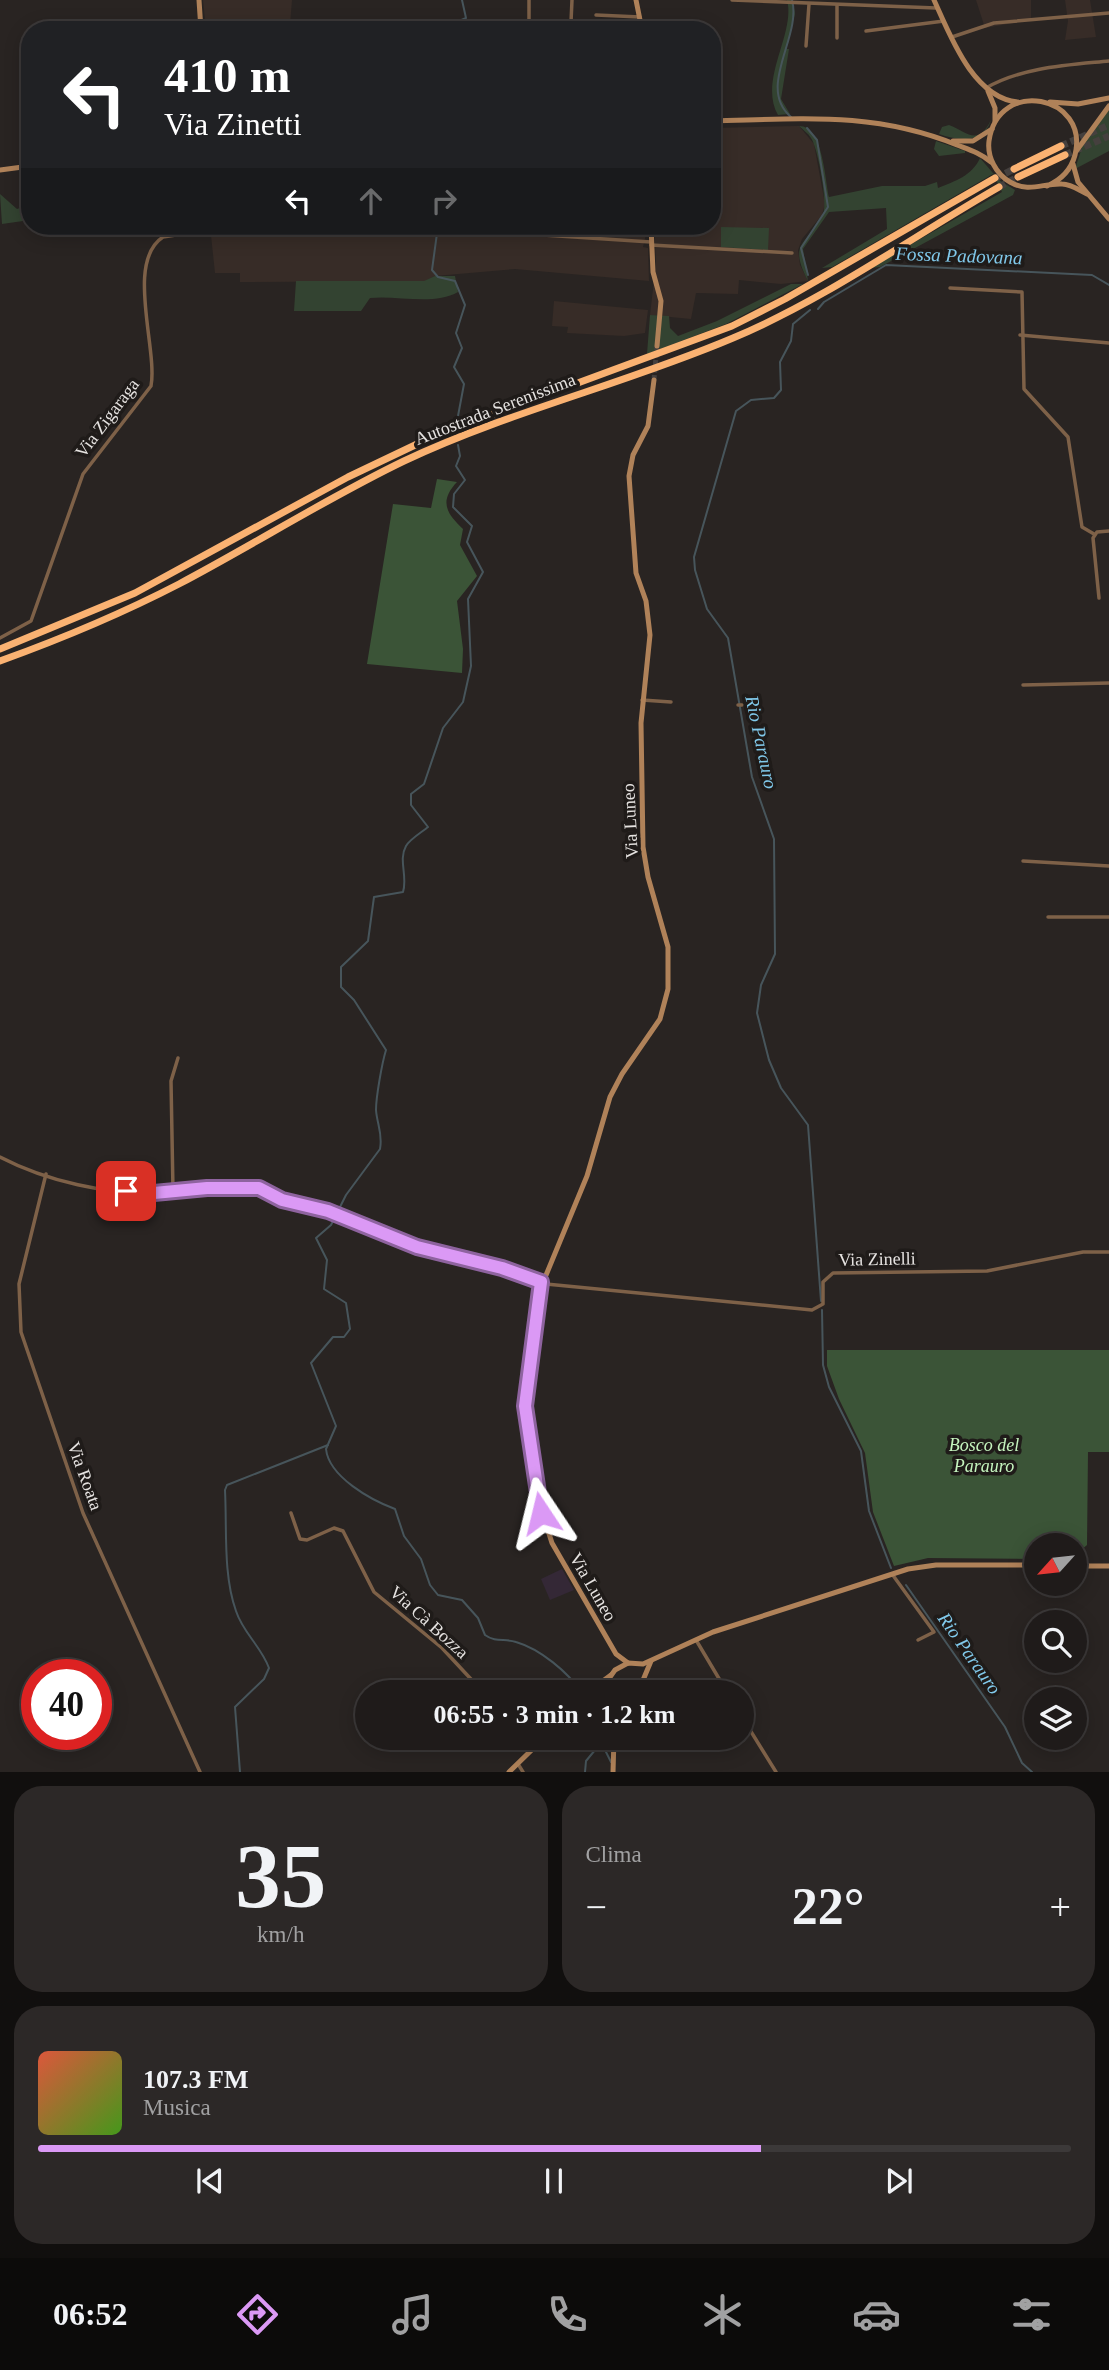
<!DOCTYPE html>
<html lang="it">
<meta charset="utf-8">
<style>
body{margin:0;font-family:"Times New Roman",serif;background:#2c2827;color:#f1f3f6;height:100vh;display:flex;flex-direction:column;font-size:26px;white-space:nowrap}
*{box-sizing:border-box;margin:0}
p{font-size:23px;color:#a1a1a2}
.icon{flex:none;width:38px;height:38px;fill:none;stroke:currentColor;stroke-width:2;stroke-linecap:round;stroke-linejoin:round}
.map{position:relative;height:1772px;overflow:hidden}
.drawer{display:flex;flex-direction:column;gap:14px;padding:14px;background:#110f0e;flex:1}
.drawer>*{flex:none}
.guide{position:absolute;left:21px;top:21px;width:700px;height:214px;border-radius:28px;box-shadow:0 4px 18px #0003,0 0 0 2px #3c3939;background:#202124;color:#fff;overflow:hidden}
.needle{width:46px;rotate:243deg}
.tools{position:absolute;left:1024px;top:1533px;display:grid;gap:14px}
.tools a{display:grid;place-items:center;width:63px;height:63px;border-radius:50%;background:#1f1b1a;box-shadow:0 4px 18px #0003,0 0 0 2px #3c3939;font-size:35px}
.speed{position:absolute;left:21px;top:1659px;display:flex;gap:14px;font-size:35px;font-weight:700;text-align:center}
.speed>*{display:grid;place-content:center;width:91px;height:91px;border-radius:50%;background:#1f1b1a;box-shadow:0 4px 18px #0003,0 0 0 2px #3c3939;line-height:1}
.speed .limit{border:10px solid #d22;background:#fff;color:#111}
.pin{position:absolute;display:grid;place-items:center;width:60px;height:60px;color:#fff;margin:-30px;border-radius:14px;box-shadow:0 4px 10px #0006}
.me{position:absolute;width:77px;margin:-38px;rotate:350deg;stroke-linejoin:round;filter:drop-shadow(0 0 5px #0008)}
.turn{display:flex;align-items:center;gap:24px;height:147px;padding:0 28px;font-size:32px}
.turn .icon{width:91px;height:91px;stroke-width:2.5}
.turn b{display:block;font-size:49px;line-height:60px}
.lanes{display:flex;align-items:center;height:66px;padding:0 28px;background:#0003;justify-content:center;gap:35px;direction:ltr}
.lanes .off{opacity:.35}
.big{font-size:52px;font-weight:800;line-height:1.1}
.drawer .widget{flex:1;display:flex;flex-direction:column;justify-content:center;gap:10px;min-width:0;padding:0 24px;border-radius:28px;background:#2c2827}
.drawer .dial{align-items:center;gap:0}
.dial b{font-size:91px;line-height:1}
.song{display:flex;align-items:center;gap:21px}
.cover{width:84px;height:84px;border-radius:10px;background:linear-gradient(135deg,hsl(10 70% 55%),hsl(100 70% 35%))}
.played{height:7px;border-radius:4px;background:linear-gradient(90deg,#db99f5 70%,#3c3939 70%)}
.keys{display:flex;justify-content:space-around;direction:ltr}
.heat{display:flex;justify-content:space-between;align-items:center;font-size:38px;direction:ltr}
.drawer .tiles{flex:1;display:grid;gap:14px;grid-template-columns:1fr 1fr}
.widget:last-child{grid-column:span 2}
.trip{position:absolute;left:355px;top:1680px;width:399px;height:70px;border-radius:35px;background:#1f1b1a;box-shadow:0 4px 18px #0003,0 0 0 2px #3c3939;font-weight:800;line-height:70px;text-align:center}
.tab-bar{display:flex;height:112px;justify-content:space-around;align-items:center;background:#0c0b0a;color:#a1a1a2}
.tab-bar .icon{width:49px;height:49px}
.tab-bar .active{color:#db99f5}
.tab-bar b{font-size:32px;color:#f1f3f6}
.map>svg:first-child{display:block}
.built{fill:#372c27}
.medical{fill:#342836}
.green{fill:#334331}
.forest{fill:#3b5437}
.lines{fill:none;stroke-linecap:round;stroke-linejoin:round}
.stream{stroke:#47555b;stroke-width:2}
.secondary-tunnel{stroke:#45403e;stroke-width:5;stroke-dasharray:5 2.5;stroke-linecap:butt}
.highway-tunnel{stroke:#45403e;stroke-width:7;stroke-dasharray:7 3.5;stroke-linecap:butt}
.street{stroke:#7e6148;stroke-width:3.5}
.secondary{stroke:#b08259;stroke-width:5}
.highway{stroke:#fab272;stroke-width:7}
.route-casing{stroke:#8e639f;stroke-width:18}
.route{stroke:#db99f5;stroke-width:12}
.labels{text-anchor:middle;stroke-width:7;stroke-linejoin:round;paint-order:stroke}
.street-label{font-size:18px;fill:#e5e2e0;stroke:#1f1b19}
.park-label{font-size:18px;font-style:italic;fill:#c5f4be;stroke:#1f1b19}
.water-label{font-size:19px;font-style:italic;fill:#81c9eb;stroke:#1f1b19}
</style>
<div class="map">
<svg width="1109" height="1772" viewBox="0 0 1109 1772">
<rect width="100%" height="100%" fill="#292422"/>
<g class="built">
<path d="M203 0H292L290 25 265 30H206Z"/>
<path d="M976 0H1031V20L985 28Z"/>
<path d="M1065 0H1090L1096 37 1065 40 1068 21Z"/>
<path d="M799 126 814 144 825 204 822 215 802 239 798 250 800 265 808 281 781 284 739 280 738 294 696 293 691 319 650 315 656 263 654 226H712V128Z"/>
<path d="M210 226H648L643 247 648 248 649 281 515 269 435 276 425 281 240 282V273H215Z"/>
<path d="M554 301 648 310 645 333 624 336 567 333 568 327 552 326Z"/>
</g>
<path class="medical" d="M562 1569 574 1590 550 1600 541 1579Z"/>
<g class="green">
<path d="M787 0H793L795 14 786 49H789L781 99 790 114 778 115C758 80 796 33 787 0Z"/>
<path d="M1109 110V151L1075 169 1084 141Z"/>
<path d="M991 120C984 144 958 141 939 134L942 127 949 125C967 132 978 147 991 120Z"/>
<path d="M799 126C823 126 825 179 829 197L882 186H925L937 182 938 188C955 181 972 176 980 158L999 180 1015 190 1013 195 880 267 870 268 1002 192 993 174 832 267 822 268 887 229 886 208 829 212 803 249 808 281C787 240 808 246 823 214 828 203 818 148 811 138 808 133 803 130 799 126Z"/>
<path d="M936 141 965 151V153L939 156 934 149Z"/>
<path d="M0 194 17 209 28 205 30 200V220L2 224Z"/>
<path d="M721 227 769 228 768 250 721 247Z"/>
<path d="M435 276H455L458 292C434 306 397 295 370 298L361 311H294L296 281H424Z"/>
<path d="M791 284H803L726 324 647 354 650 315 669 316 670 328 678 336 717 321Z"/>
</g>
<g class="forest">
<path d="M437 479 457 482C439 501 446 513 463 529L460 545 477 576 457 601 463 649 462 673 367 664 393 504 431 508Z"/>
<path d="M827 1350H1109V1452H1088L1087 1545 1075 1555 1074 1545H1036V1559L928 1558 894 1566 873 1512 865 1453 839 1399 827 1366Z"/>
</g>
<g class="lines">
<g class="stream">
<path d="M438 30 466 18 462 0"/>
<path d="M791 117C756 87 802 37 792 0"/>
<path d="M807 128 817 140 828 207 801 248 808 275"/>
<path d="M438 226 432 270 438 277 455 281 465 305 456 333 462 348 454 367 464 384 458 416"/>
<path d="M818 309 824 302 886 265 1092 275 1109 285"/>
<path d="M810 310 793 324 791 341 780 362 781 390 774 398 751 400 736 411 694 557 695 570 707 609 728 638 752 777 774 839 775 954 761 985 757 1013 769 1060 781 1088 808 1125 821 1301"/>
<path d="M458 445 460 456 456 466 465 480 454 494 453 507 472 526 467 542 483 572 468 599 471 666 463 702 443 728 424 784 411 794V805L428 827C422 832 410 839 406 846 398 860 408 877 403 892L374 897 368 941 341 967V987L354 1000 386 1050C382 1063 376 1097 376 1110 377 1124 383 1134 380 1149L346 1195 331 1225 316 1238 327 1260 324 1289 346 1303 350 1329 344 1337H333L311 1363 336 1426 326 1449C329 1477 371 1500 395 1509L404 1536 421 1559 430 1585 438 1595 462 1600 478 1618 485 1635C496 1643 505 1638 516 1642 540 1649 568 1672 581 1692"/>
<path d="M822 1310 823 1365 829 1387 861 1451 869 1511 891 1568"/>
<path d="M906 1585 1005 1727 1022 1763 1032 1772"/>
<path d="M599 1738 611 1762"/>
<path d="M240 1772 235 1707 264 1679 269 1668C261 1646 243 1633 236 1611 223 1575 227 1529 225 1490L227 1485 328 1445"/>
<path d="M585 1772 586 1761 600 1744"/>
</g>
<path class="secondary-tunnel" d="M654 380 657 346"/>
<g class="highway-tunnel">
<path d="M1061 146 1109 125"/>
<path d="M1065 155 1109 136"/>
<path d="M996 178 1014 169"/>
<path d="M999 187 1018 177"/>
</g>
<g class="street">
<path d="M732 0 936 8"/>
<path d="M596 15 640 17"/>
<path d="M571 22 572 0"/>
<path d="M529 25V0"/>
<path d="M866 31 944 21"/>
<path d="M952 37 994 23 1109 13"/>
<path d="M837 38V5"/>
<path d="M806 46 809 4"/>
<path d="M986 88C1022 67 1069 65 1109 61"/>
<path d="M495 232 651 242"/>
<path d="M651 245 792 253"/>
<path d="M950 288 1022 292 1024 389 1068 437 1082 527 1094 534"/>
<path d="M1020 335 1109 343"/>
<path d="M1099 598 1093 538 1097 532 1109 531"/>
<path d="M0 638 31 621 83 474 151 386C158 349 125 262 163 237L196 232 206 226"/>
<path d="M1023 685 1109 683"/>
<path d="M642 700 671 702"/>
<path d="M738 705H742"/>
<path d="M1023 861 1109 866"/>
<path d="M1048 917H1109"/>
<path d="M0 1157C46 1181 108 1195 160 1193 191 1192 223 1185 255 1188 269 1189 280 1200 294 1203 338 1213 376 1234 419 1247 457 1259 507 1260 541 1282"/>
<path d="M46 1174 19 1284 21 1332 83 1513 200 1772"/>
<path d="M173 1191 171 1081 178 1058"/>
<path d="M546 1284 812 1310 823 1304V1282L833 1273 987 1271 1083 1252H1109"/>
<path d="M291 1513 300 1539 307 1540 334 1528 343 1531 374 1592 442 1648 483 1692"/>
<path d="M892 1574 934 1632 918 1640"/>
<path d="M696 1640 727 1692"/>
<path d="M742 1717 776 1772"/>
<path d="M519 1738 530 1752"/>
<path d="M518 1764 523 1772"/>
</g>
<g class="secondary">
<path d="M199 0 201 30"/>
<path d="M636 0 642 30"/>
<path d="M934 0C950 35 973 98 1018 102"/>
<path d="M988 91 995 108V121"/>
<path d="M1050 102 1078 104 1109 98"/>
<path d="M712 121C801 119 873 111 957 145 970 150 980 153 991 162"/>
<path d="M953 141H973L992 129"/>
<path d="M1077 150 1109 106"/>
<path d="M1073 164 1078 182 1109 219"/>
<path d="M0 170 30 166"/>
<path d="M1047 186C1061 180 1071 170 1075 155 1090 95 998 77 989 141 987 157 996 174 1010 182 1029 193 1043 183 1062 184 1071 184 1079 190 1087 194"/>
<path d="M651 226 653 272 661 301 657 346"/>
<path d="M543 1280 546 1283 544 1286 541 1283Z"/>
<path d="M544 1280 587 1176 610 1097 622 1074 660 1019 668 989V947L648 877 643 847 641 723 650 635 646 601 636 573 629 476 633 455 648 426 654 380"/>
<path d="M543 1286 525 1406 537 1496 552 1543 616 1654 628 1663"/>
<path d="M1074 1566H1109"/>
<path d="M588 1692 611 1675"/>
<path d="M616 1692 611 1686 610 1677 615 1670 628 1663 643 1664 713 1632 908 1569 936 1565H1036"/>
<path d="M631 1692 641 1685 651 1661"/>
<path d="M509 1772 544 1738"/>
<path d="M613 1772 614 1738"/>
</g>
<g class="highway">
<path d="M1014 169 1061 146"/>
<path d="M1018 177 1065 155"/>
<path d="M0 649 135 593 348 477 434 436 732 326 785 299 995 178"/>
<path d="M0 661C61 639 121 614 179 584 255 544 327 498 404 461 510 411 625 384 733 338 826 299 912 237 999 187"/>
</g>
</g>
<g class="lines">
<defs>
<path id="route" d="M126 1191 154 1193 207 1188H259L282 1200 328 1211 417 1247 502 1268 541 1282 525 1406 541 1513"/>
</defs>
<use href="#route" class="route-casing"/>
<use href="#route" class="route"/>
</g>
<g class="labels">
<g class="street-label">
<text transform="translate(495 409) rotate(-21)" y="6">Autostrada Serenissima</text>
<text transform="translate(107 418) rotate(-53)" y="6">Via Zigaraga</text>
<text transform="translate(630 821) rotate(-93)" y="6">Via Luneo</text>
<text transform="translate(877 1259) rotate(-1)" y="6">Via Zinelli</text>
<text transform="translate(85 1476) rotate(70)" y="6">Via Roata</text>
<text transform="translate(593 1587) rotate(60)" y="6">Via Luneo</text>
<text transform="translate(429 1622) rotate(42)" y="6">Via Cà Bozza</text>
</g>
<g class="park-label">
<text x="984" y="1451">Bosco del<tspan x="984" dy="21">Parauro</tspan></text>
</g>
<g class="water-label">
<text transform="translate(959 255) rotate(2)" y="7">Fossa Padovana</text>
<text transform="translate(762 742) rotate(78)" y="7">Rio Parauro</text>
<text transform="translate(970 1653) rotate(55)" y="7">Rio Parauro</text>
</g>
</g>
</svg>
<div class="tools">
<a><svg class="needle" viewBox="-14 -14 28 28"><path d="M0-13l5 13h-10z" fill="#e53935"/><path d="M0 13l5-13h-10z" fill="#a1a1a2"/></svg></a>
<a><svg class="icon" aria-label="search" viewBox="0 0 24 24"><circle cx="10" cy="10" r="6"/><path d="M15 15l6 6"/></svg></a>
<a><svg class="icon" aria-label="layers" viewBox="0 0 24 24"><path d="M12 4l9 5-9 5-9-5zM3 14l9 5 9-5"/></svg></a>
</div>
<div class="speed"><div class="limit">40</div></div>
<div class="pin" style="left:126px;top:1191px;background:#d93025"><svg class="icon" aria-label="arrive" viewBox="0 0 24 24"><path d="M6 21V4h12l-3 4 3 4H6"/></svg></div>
<svg class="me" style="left:541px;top:1513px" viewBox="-20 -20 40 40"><path d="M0-17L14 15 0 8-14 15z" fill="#db99f5" stroke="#fff" stroke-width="4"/></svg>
<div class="trip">06:55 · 3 min · 1.2 km</div>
<div class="guide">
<div class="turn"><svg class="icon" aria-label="left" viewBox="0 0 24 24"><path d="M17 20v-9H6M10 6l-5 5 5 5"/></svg><div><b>410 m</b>Via Zinetti</div></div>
<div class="lanes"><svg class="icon" aria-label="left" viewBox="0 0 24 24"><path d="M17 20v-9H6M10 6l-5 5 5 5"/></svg><svg class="icon off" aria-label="ahead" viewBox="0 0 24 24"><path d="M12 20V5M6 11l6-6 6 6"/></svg><svg class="icon off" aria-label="right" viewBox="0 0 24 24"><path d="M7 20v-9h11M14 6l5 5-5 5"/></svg></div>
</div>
</div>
<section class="drawer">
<div class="tiles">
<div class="widget dial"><b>35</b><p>km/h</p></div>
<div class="widget"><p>Clima</p>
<div class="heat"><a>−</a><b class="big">22°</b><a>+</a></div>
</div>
<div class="widget">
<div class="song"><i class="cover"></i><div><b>107.3 FM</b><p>Musica</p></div></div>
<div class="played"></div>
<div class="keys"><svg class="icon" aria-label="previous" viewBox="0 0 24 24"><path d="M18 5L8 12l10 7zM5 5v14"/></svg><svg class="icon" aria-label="pause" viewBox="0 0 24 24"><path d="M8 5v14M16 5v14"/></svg><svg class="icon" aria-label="next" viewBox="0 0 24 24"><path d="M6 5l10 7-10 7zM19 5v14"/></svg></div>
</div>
</div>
</section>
<nav class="tab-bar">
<b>06:52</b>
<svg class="icon active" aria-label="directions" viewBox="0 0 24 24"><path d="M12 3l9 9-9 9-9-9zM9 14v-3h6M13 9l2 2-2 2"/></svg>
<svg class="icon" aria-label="music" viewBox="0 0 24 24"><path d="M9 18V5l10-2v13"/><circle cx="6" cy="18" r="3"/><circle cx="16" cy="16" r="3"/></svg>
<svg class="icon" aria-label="phone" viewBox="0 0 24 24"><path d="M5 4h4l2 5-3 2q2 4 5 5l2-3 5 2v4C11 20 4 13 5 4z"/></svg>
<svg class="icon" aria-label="climate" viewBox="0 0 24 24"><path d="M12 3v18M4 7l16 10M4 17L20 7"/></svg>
<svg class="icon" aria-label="car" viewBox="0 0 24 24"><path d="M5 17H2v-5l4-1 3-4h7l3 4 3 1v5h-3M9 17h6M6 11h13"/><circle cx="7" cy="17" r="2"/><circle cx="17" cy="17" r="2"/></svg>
<svg class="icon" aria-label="filters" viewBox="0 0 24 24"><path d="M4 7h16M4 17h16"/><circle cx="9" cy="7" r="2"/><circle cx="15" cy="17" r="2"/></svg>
</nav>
